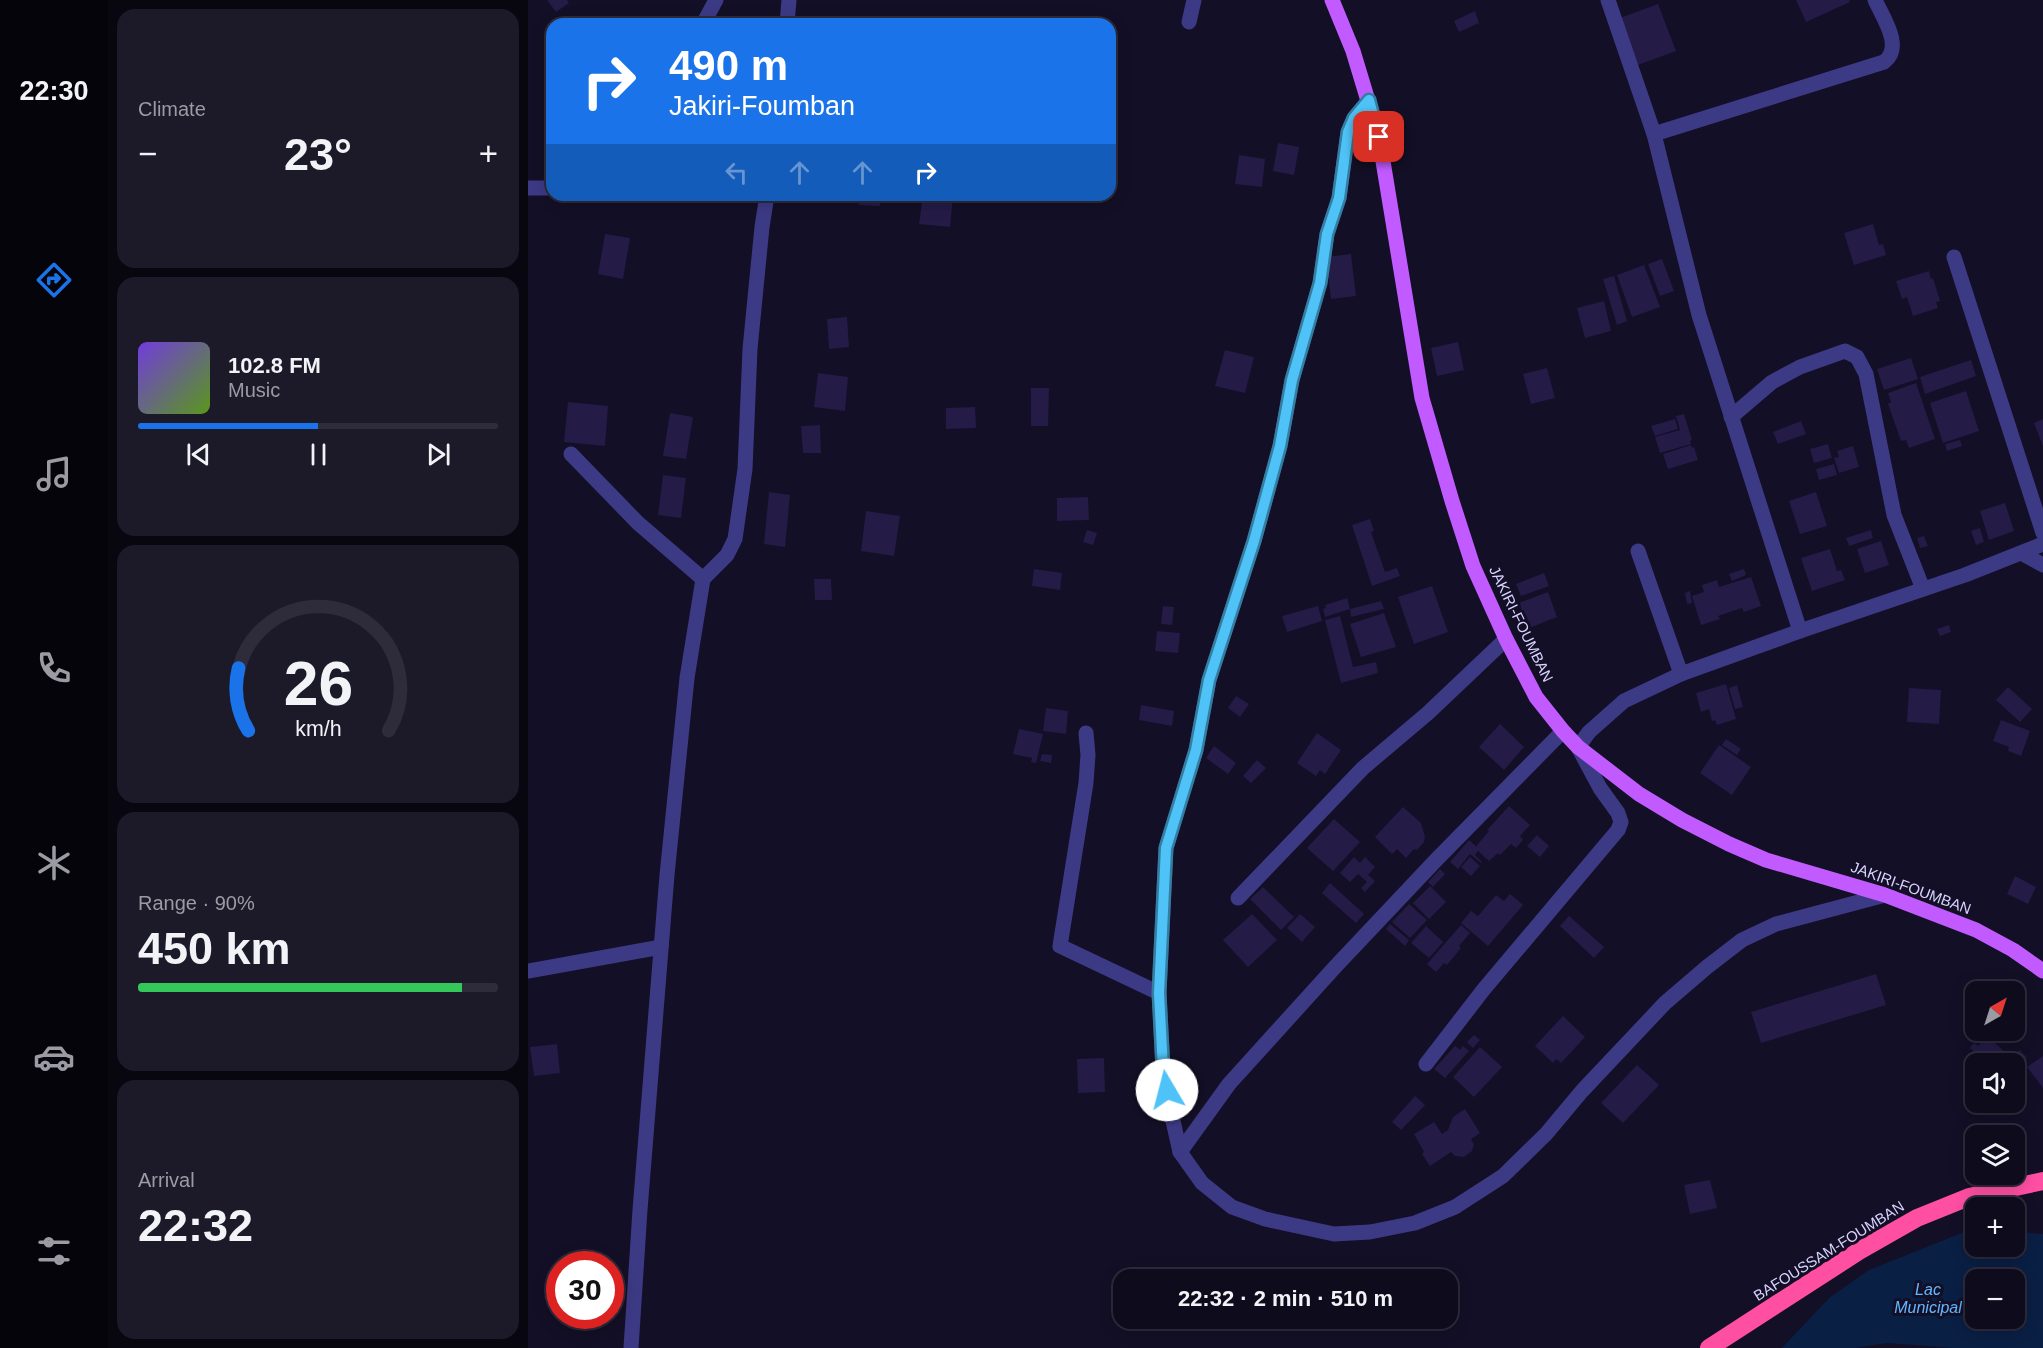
<!DOCTYPE html>
<meta charset="utf-8">
<style>
body{margin:0;font-family:Arial,sans-serif;background:#1c1929;color:#f1f3f6;height:100vh;display:flex;flex-direction:column;font-size:22px;white-space:nowrap}
*{box-sizing:border-box;margin:0}
p{font-size:20px;color:#9b9ba3}
.icon{flex:none;width:33px;height:33px;fill:none;stroke:currentColor;stroke-width:2;stroke-linecap:round;stroke-linejoin:round}
.map{position:relative;flex:1;overflow:hidden}
.details{display:flex;flex-direction:column;gap:9px;padding:9px;background:#08060f;width:420px}
.details>*{flex:none}
.hud{position:absolute;left:18px;top:18px;width:570px;height:183px;border-radius:18px;box-shadow:0 3px 15px #0003,0 0 0 2px #2e2b3b;background:#1a73e8;color:#fff;overflow:hidden}
.needle{width:39px;rotate:39deg}
.tools{position:absolute;left:1437px;top:981px;display:grid;gap:12px}
.tools a{display:grid;place-items:center;width:60px;height:60px;border-radius:12px;background:#0e0b1c;box-shadow:0 3px 15px #0003,0 0 0 2px #2e2b3b;font-size:30px}
.speed{position:absolute;left:18px;top:1251px;display:flex;gap:12px;font-size:30px;font-weight:700;text-align:center}
.speed>*{display:grid;place-content:center;width:78px;height:78px;border-radius:50%;background:#0e0b1c;box-shadow:0 3px 15px #0003,0 0 0 2px #2e2b3b;line-height:1}
.speed .limit{border:9px solid #d22;background:#fff;color:#111}
.pin{position:absolute;display:grid;place-items:center;width:51px;height:51px;color:#fff;margin:-26px;border-radius:12px;box-shadow:0 3px 9px #0006}
.me{position:absolute;width:66px;margin:-33px;rotate:352deg;stroke-linejoin:round;filter:drop-shadow(0 0 4px #0008)}
.turn{display:flex;align-items:center;gap:21px;height:126px;padding:0 24px;font-size:27px}
.turn .icon{width:78px;height:78px;stroke-width:2.5}
.turn b{display:block;font-size:42px;line-height:51px}
.lanes{display:flex;align-items:center;height:57px;padding:0 24px;background:#0003;justify-content:center;gap:30px;direction:ltr}
.lanes .off{opacity:.35}
.big{font-size:45px;font-weight:700;line-height:1.1}
.details .card{flex:1;display:flex;flex-direction:column;justify-content:center;gap:9px;min-width:0;padding:0 21px;border-radius:18px;background:#1c1929}
.details .dial{align-items:center;gap:0}
.dial svg{height:156px;overflow:visible;fill:none;stroke:#2e2b3b;stroke-width:7;stroke-linecap:round;text-anchor:middle}
.dial text{fill:#f1f3f6;stroke:none}
.song{display:flex;align-items:center;gap:18px}
.cover{width:72px;height:72px;border-radius:9px;background:linear-gradient(135deg,hsl(260 70% 55%),hsl(90 70% 35%))}
.played{height:6px;border-radius:3px;background:linear-gradient(90deg,#1a73e8 50%,#2e2b3b 50%)}
.keys{display:flex;justify-content:space-around;direction:ltr}
.heat{display:flex;justify-content:space-between;align-items:center;font-size:33px;direction:ltr}
.charge{height:9px;border-radius:4px;background:linear-gradient(90deg,#34c759 90%,#2e2b3b 0)}
.trip{position:absolute;left:585px;top:1269px;width:345px;height:60px;border-radius:18px;background:#0e0b1c;box-shadow:0 3px 15px #0003,0 0 0 2px #2e2b3b;font-weight:700;line-height:60px;text-align:center}
main{display:flex;flex:1;min-height:0}
.tabs{display:flex;flex-direction:column;width:108px;justify-content:space-around;align-items:center;background:#06040b;color:#9b9ba3}
.tabs .icon{width:42px;height:42px}
.tabs .on{color:#1a73e8}
.tabs b{font-size:27px;color:#f1f3f6}
.map>svg:first-child{display:block}
.water{fill:#0a1f44;fill-rule:evenodd}
.building{fill:#241b47}
.lines{fill:none;stroke-linecap:round;stroke-linejoin:round}
.minor{stroke:#3d3a85;stroke-width:15}
.major{stroke:#c25bff;stroke-width:15}
.highway{stroke:#ff4fa3;stroke-width:18}
.route-casing{stroke:#337fa1;stroke-width:15}
.route{stroke:#4fc3f7;stroke-width:10}
.labels{text-anchor:middle;stroke-width:6;stroke-linejoin:round;paint-order:stroke}
.street-label{font-size:15px;fill:#d9d4ff;stroke:#130f26}
.water-label{font-size:16px;font-style:italic;fill:#62b6ff;stroke:#130f26}
</style>
<main>
<nav class="tabs">
<b>22:30</b>
<svg class="icon on" aria-label="directions" viewBox="0 0 24 24"><path d="M12 3l9 9-9 9-9-9zM9 14v-3h6M13 9l2 2-2 2"/></svg>
<svg class="icon" aria-label="music" viewBox="0 0 24 24"><path d="M9 18V5l10-2v13"/><circle cx="6" cy="18" r="3"/><circle cx="16" cy="16" r="3"/></svg>
<svg class="icon" aria-label="phone" viewBox="0 0 24 24"><path d="M5 4h4l2 5-3 2q2 4 5 5l2-3 5 2v4C11 20 4 13 5 4z"/></svg>
<svg class="icon" aria-label="climate" viewBox="0 0 24 24"><path d="M12 3v18M4 7l16 10M4 17L20 7"/></svg>
<svg class="icon" aria-label="car" viewBox="0 0 24 24"><path d="M5 17H2v-5l4-1 3-4h7l3 4 3 1v5h-3M9 17h6M6 11h13"/><circle cx="7" cy="17" r="2"/><circle cx="17" cy="17" r="2"/></svg>
<svg class="icon" aria-label="filters" viewBox="0 0 24 24"><path d="M4 7h16M4 17h16"/><circle cx="9" cy="7" r="2"/><circle cx="15" cy="17" r="2"/></svg>
</nav>
<section class="details">
<div class="card"><p>Climate</p>
<div class="heat"><a>−</a><b class="big">23°</b><a>+</a></div>
</div>
<div class="card">
<div class="song"><i class="cover"></i><div><b>102.8 FM</b><p>Music</p></div></div>
<div class="played"></div>
<div class="keys"><svg class="icon" aria-label="previous" viewBox="0 0 24 24"><path d="M18 5L8 12l10 7zM5 5v14"/></svg><svg class="icon" aria-label="pause" viewBox="0 0 24 24"><path d="M8 5v14M16 5v14"/></svg><svg class="icon" aria-label="next" viewBox="0 0 24 24"><path d="M6 5l10 7-10 7zM19 5v14"/></svg></div>
</div>
<div class="card dial"><svg viewBox="0 0 100 80">
<path d="M14 69A42 42 0 1 1 86 69"/>
<path d="M14 69A42 42 0 0 1 9 37" stroke="#1a73e8"/>
<text x="50" y="56" font-size="32" font-weight="700">26</text>
<text x="50" y="72" font-size="11">km/h</text>
</svg></div>
<div class="card"><p>Range · 90%</p><b class="big">450 km</b><div class="charge"></div></div>
<div class="card"><p>Arrival</p><b class="big">22:32</b></div>
</section>
<div class="map">
<svg width="1515" height="1348" viewBox="0 0 1515 1348">
<rect width="100%" height="100%" fill="#130f26"/>
<path class="water" d="M1441 1230H1447L1448 1246H1486L1487 1232 1515 1234V1348H1425L1359 1343 1327 1348H1254L1301 1298 1341 1270ZM1448 1280H1486V1318H1448Z"/>
<g class="building">
<path d="M19 0H39L41 3 28 12Z"/>
<path d="M1268 0H1321L1322 2 1278 22Z"/>
<path d="M1130 4 1148 51 1110 65 1092 18Z"/>
<path d="M947 11 951 23 931 32 926 21Z"/>
<path d="M750 143 771 147 766 175 745 171Z"/>
<path d="M711 155 737 159 734 187 707 184Z"/>
<path d="M331 195H352V206L331 205Z"/>
<path d="M395 195 425 196 422 227 391 224Z"/>
<path d="M1345 224 1351 245 1355 244 1358 255 1326 265 1316 233Z"/>
<path d="M77 234 102 238 95 279 70 274Z"/>
<path d="M823 254 828 296 803 299 798 257Z"/>
<path d="M1134 259 1146 291 1132 296 1120 264Z"/>
<path d="M1116 265 1132 307 1104 317 1089 275Z"/>
<path d="M1401 271 1403 279 1405 278 1412 301 1408 302 1410 308 1385 316 1379 297 1374 299 1368 281Z"/>
<path d="M1086 276 1099 321 1089 325 1075 279Z"/>
<path d="M1076 301 1083 331 1057 338 1049 308Z"/>
<path d="M319 317 321 347 301 349 299 319Z"/>
<path d="M930 342 936 370 909 376 903 348Z"/>
<path d="M697 350 726 357 717 393 687 386Z"/>
<path d="M1383 358 1390 379 1356 390 1349 369Z"/>
<path d="M1443 360 1448 376 1397 394 1392 377Z"/>
<path d="M1019 368 1027 398 1003 404 995 374Z"/>
<path d="M290 373 320 377 317 411 286 407Z"/>
<path d="M1388 383 1407 439 1381 448 1378 440 1373 441 1360 404 1363 402 1360 393Z"/>
<path d="M503 388H521L520 426H503Z"/>
<path d="M1438 391 1451 431 1415 443 1402 403Z"/>
<path d="M40 402 80 406 77 446 36 442Z"/>
<path d="M447 407 448 428 418 429V408Z"/>
<path d="M142 413 165 417 158 459 135 456Z"/>
<path d="M1156 414 1164 440 1162 441 1163 444 1132 453 1127 437 1152 430 1148 416Z"/>
<path d="M1147 419 1150 429 1127 436 1123 426Z"/>
<path d="M1515 419V446L1506 423Z"/>
<path d="M1273 421 1278 434 1250 444 1245 432Z"/>
<path d="M292 425 293 453H275L273 426Z"/>
<path d="M1432 440 1434 446 1419 451 1417 444Z"/>
<path d="M1300 444 1304 458 1286 463 1282 449Z"/>
<path d="M1163 445 1164 448 1166 447 1170 460 1140 469 1135 454Z"/>
<path d="M1325 446 1331 467 1311 473 1306 458 1311 457 1309 451Z"/>
<path d="M1306 464 1309 475 1291 480 1288 469Z"/>
<path d="M135 475 158 478 153 518 130 515Z"/>
<path d="M241 492 262 495 257 547 236 544Z"/>
<path d="M1288 492 1299 526 1272 534 1261 501Z"/>
<path d="M560 497 561 520 529 521V498Z"/>
<path d="M1477 503 1486 531 1461 540 1452 511Z"/>
<path d="M338 511 372 516 366 556 333 551Z"/>
<path d="M842 519 846 531 843 532 857 572 869 568 872 576 844 586 824 525Z"/>
<path d="M1452 528 1456 542 1448 545 1443 531Z"/>
<path d="M559 530 569 533 565 545 555 542Z"/>
<path d="M1343 530 1345 538 1321 546 1318 538Z"/>
<path d="M1396 536 1400 546 1392 548 1389 538Z"/>
<path d="M1353 541 1361 565 1337 573 1329 549Z"/>
<path d="M1302 549 1309 571 1313 570 1317 580 1284 591 1273 558Z"/>
<path d="M506 569 534 573 532 590 504 586Z"/>
<path d="M1216 569 1218 575 1204 581 1201 574Z"/>
<path d="M1016 573 1021 586 993 596 988 584Z"/>
<path d="M1223 577 1233 606 1216 612 1214 608 1190 616 1192 619 1173 625 1164 596 1176 592 1174 585 1189 580 1191 587Z"/>
<path d="M286 579H303L304 600H287Z"/>
<path d="M904 586 920 632 886 644 870 597Z"/>
<path d="M1162 591 1164 603 1159 604 1157 593Z"/>
<path d="M1020 592 1029 617 1001 628 991 603Z"/>
<path d="M819 598 822 609 853 601 856 609 823 617 822 609 797 617 795 609 798 608 797 605Z"/>
<path d="M635 606 646 607 644 625 633 624Z"/>
<path d="M790 606 794 621 759 632 754 616Z"/>
<path d="M856 613 868 647 833 657 822 624Z"/>
<path d="M812 616 825 667 848 662 850 673 813 683 797 620Z"/>
<path d="M1421 625 1423 632 1412 636 1409 629Z"/>
<path d="M629 631 652 633 650 653 627 651Z"/>
<path d="M1198 684 1208 719 1189 725 1187 720 1184 721 1181 709 1173 712 1168 693Z"/>
<path d="M1209 685 1215 707 1207 709 1201 688Z"/>
<path d="M1480 687 1504 709 1492 722 1468 700Z"/>
<path d="M1381 688 1413 690 1411 724 1379 722Z"/>
<path d="M708 696 721 704 712 717 700 708Z"/>
<path d="M613 705 646 711 644 726 611 720Z"/>
<path d="M518 708 540 711 538 734 515 731Z"/>
<path d="M1473 720 1502 731 1493 756 1480 751 1481 747 1465 741Z"/>
<path d="M972 724 996 747 976 770 951 747Z"/>
<path d="M491 729 515 734 508 763 503 762 504 758 485 754Z"/>
<path d="M789 733 813 750 797 774 792 770 788 776 769 763Z"/>
<path d="M1198 739 1213 749 1209 755 1194 745Z"/>
<path d="M1191 745 1223 767 1204 795 1172 773Z"/>
<path d="M686 746 708 763 700 774 678 758Z"/>
<path d="M514 754 524 755 523 763 512 761Z"/>
<path d="M729 760 738 768 723 783 715 776Z"/>
<path d="M981 806 1002 825 992 836 995 840 988 848 983 844 972 855 970 853 961 861 950 851 947 855 954 862 953 863 942 854 930 869 922 862 941 840 949 847V845L961 831 959 830Z"/>
<path d="M875 807 893 823 897 837 896 842 889 850 886 849 878 858 869 849 864 854 847 837Z"/>
<path d="M806 819 832 842 805 871 779 848Z"/>
<path d="M1009 835 1021 846 1012 857 999 846Z"/>
<path d="M826 857 832 863 837 857 847 867 840 875 847 881 837 892 833 888 839 882 830 874 822 882 812 873Z"/>
<path d="M942 857 952 866 943 876 933 867Z"/>
<path d="M912 869 917 874 905 887 900 882Z"/>
<path d="M1487 876 1508 887 1500 904 1479 894Z"/>
<path d="M802 883 836 914 828 923 794 893Z"/>
<path d="M902 886 918 902 901 919 885 903Z"/>
<path d="M735 887 766 917 753 930 722 899Z"/>
<path d="M982 894 995 905 960 946 933 923 943 911 950 916 968 895 976 901Z"/>
<path d="M881 904 899 920 882 938 864 922Z"/>
<path d="M724 914 749 940 720 967 695 940Z"/>
<path d="M772 914 787 927 774 942 759 928Z"/>
<path d="M1041 916 1076 947 1066 958 1032 926Z"/>
<path d="M862 924 881 940 877 946 858 929Z"/>
<path d="M933 925 942 933 931 946 933 948 919 965 916 963 908 972 899 964Z"/>
<path d="M898 926 915 942 901 958 883 943Z"/>
<path d="M1348 974 1358 1005 1233 1043 1223 1012Z"/>
<path d="M1035 1016 1057 1037 1033 1063 1028 1059 1025 1063 1007 1046Z"/>
<path d="M946 1035 952 1040 945 1048 939 1042Z"/>
<path d="M1459 1036 1478 1053 1469 1064H1457L1444 1052 1446 1051 1442 1048 1446 1043 1450 1046Z"/>
<path d="M29 1044 32 1073 6 1076 2 1047Z"/>
<path d="M927 1046 932 1050 935 1046 941 1051 917 1078 906 1069Z"/>
<path d="M952 1047 974 1067 946 1097 925 1077Z"/>
<path d="M1492 1050 1499 1058 1486 1069V1064H1477Z"/>
<path d="M1515 1056V1088L1499 1067Z"/>
<path d="M576 1058 577 1092 550 1093 549 1059Z"/>
<path d="M1444 1060 1448 1063V1077L1437 1068Z"/>
<path d="M1109 1065 1131 1085 1095 1123 1073 1103Z"/>
<path d="M887 1096 897 1105 873 1130 864 1122Z"/>
<path d="M937 1109 952 1133 943 1139 946 1144 944 1151 936 1157 927 1156 923 1152 902 1166 894 1154 896 1152 886 1134 906 1122 914 1134 920 1130 925 1117Z"/>
<path d="M1182 1180 1189 1208 1162 1214 1156 1185Z"/>
</g>
<g class="lines">
<g class="minor">
<path d="M1080 0 1126 134 1171 315 1272 631"/>
<path d="M661 22 666 0"/>
<path d="M175 24 188 0"/>
<path d="M259 24 261 0"/>
<path d="M841 100 826 118 820 132 811 198 799 234 792 283 764 380 752 446 726 541 681 680 668 750 638 848 631 993 635 1069 643 1112 652 1152 674 1183 704 1207 737 1219 806 1234 842 1232 887 1223 927 1207 975 1176 1018 1134 1054 1091 1137 1003 1179 967 1214 940 1248 924 1357 895"/>
<path d="M1126 134 1356 62C1376 47 1355 18 1347 0"/>
<path d="M0 188H24"/>
<path d="M1426 257 1515 533"/>
<path d="M1203 417 1244 382 1272 367 1317 351 1329 357 1338 374 1366 515 1395 589"/>
<path d="M43 454 110 523 175 579"/>
<path d="M1110 551 1153 674"/>
<path d="M1495 554 1515 565"/>
<path d="M558 733 560 755 558 783 532 946 631 993"/>
<path d="M710 898 835 768 900 713 978 639"/>
<path d="M0 971 133 947"/>
<path d="M898 1064 956 989 1090 830 1093 822 1090 813 1072 788 1050 747 1061 732 1096 701 1153 674 1272 631 1437 575 1515 544"/>
<path d="M652 1152 701 1084 807 967 909 859 1035 731"/>
<path d="M103 1348 112 1210 139 875 159 678 175 579 199 555 207 539 217 469 222 349 234 227 239 195"/>
</g>
<path class="major" d="M804 0 825 51 851 137 894 398 924 501 945 566 978 639 1008 697 1035 731 1050 747 1111 794 1154 820 1201 844 1238 860 1357 895 1448 930 1485 950 1515 971"/>
<path class="highway" d="M1181 1348 1331 1251 1389 1218 1441 1197 1515 1181"/>
</g>
<g class="lines">
<defs>
<path id="route" d="M639 1090 635 1069 631 993 638 848 668 750 681 680 726 541 752 446 764 380 792 283 799 234 811 198 820 132 826 118 841 100 851 137"/>
</defs>
<use href="#route" class="route-casing"/>
<use href="#route" class="route"/>
</g>
<g class="labels">
<g class="street-label">
<text transform="translate(993 624) rotate(64)" y="5">JAKIRI-FOUMBAN</text>
<text transform="translate(1383 888) rotate(20)" y="5">JAKIRI-FOUMBAN</text>
<text transform="translate(1301 1251) rotate(-32)" y="5">BAFOUSSAM-FOUMBAN</text>
</g>
<g class="water-label">
<text x="1400" y="1295">Lac<tspan x="1400" dy="18">Municipal</tspan></text>
</g>
</g>
</svg>
<div class="tools">
<a><svg class="needle" viewBox="-14 -14 28 28"><path d="M0-13l5 13h-10z" fill="#e53935"/><path d="M0 13l5-13h-10z" fill="#9b9ba3"/></svg></a>
<a><svg class="icon" aria-label="sound" viewBox="0 0 24 24"><path d="M4 9h4l5-4v14l-5-4H4zM17 9q2 3 0 6"/></svg></a>
<a><svg class="icon" aria-label="layers" viewBox="0 0 24 24"><path d="M12 4l9 5-9 5-9-5zM3 14l9 5 9-5"/></svg></a>
<a>+</a>
<a>−</a>
</div>
<div class="speed"><div class="limit">30</div></div>
<div class="pin" style="left:851px;top:137px;background:#d93025"><svg class="icon" aria-label="arrive" viewBox="0 0 24 24"><path d="M6 21V4h12l-3 4 3 4H6"/></svg></div>
<svg class="me" style="left:639px;top:1090px" viewBox="-20 -20 40 40"><circle r="19" fill="#fff"/><path d="M0-13L10 11 0 6-10 11z" fill="#4fc3f7"/></svg>
<div class="trip">22:32 · 2 min · 510 m</div>
<div class="hud">
<div class="turn"><svg class="icon" aria-label="right" viewBox="0 0 24 24"><path d="M7 20v-9h11M14 6l5 5-5 5"/></svg><div><b>490 m</b>Jakiri-Foumban</div></div>
<div class="lanes"><svg class="icon off" aria-label="left" viewBox="0 0 24 24"><path d="M17 20v-9H6M10 6l-5 5 5 5"/></svg><svg class="icon off" aria-label="ahead" viewBox="0 0 24 24"><path d="M12 20V5M6 11l6-6 6 6"/></svg><svg class="icon off" aria-label="ahead" viewBox="0 0 24 24"><path d="M12 20V5M6 11l6-6 6 6"/></svg><svg class="icon" aria-label="right" viewBox="0 0 24 24"><path d="M7 20v-9h11M14 6l5 5-5 5"/></svg></div>
</div>
</div>
</main>
